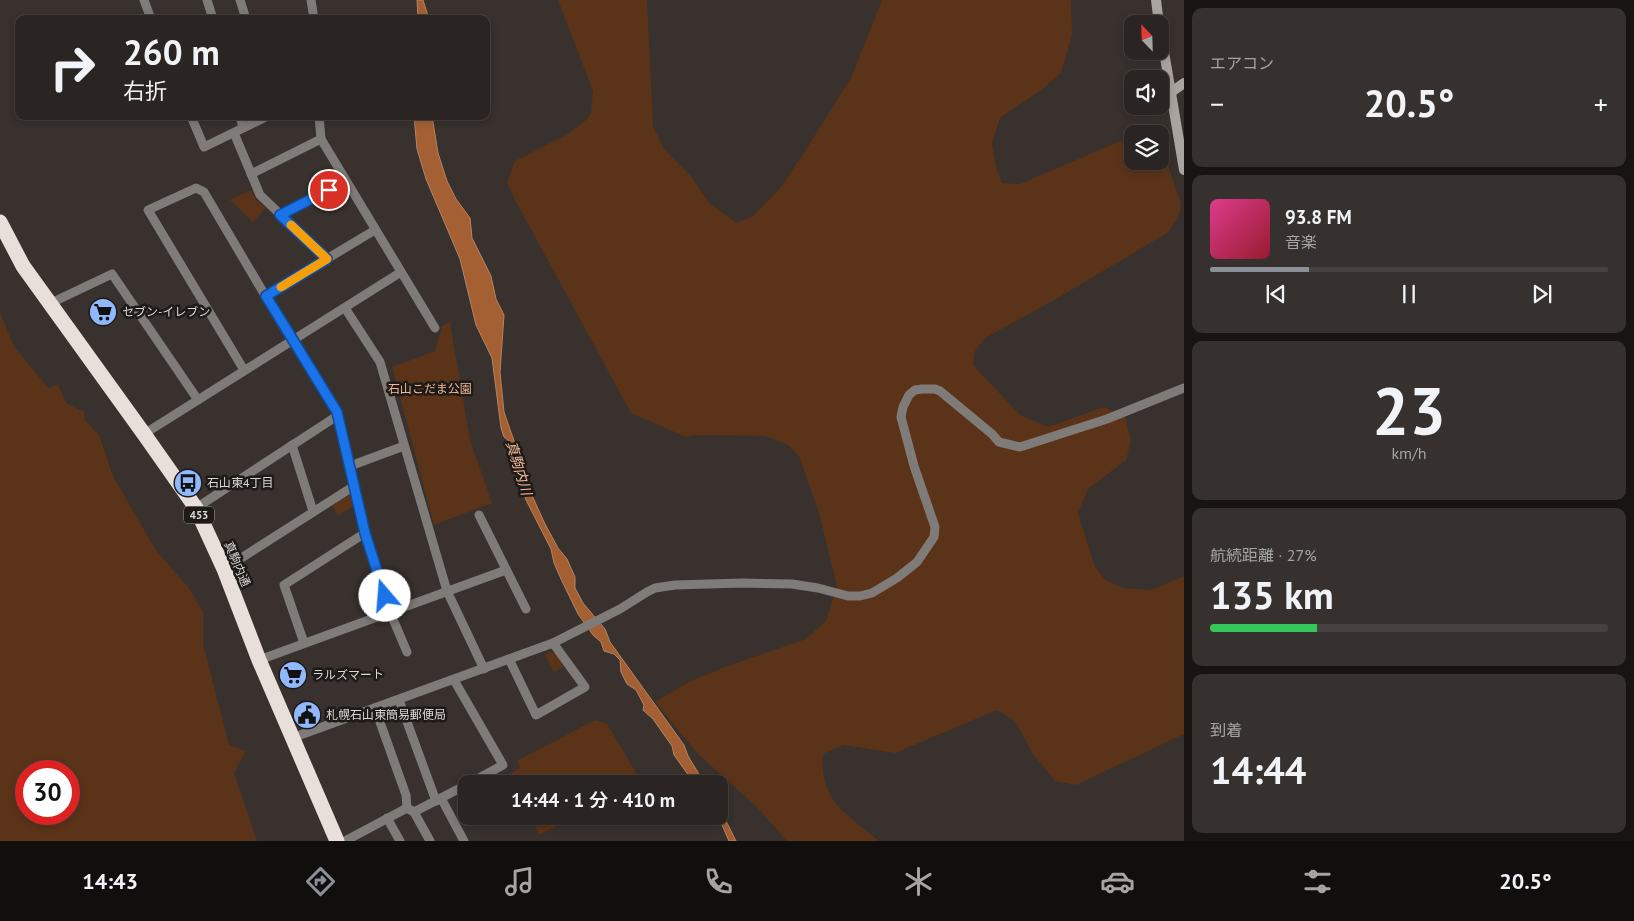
<!DOCTYPE html>
<html lang="ja">
<meta charset="utf-8">
<style>
body{margin:0;font-family:"PT Sans","Noto Sans JP",sans-serif;background:#36312f;color:#f1f3f6;height:100vh;display:flex;flex-direction:column;font-size:19px;white-space:nowrap}
*{box-sizing:border-box;margin:0}
p{font-size:16px;color:#a5a5a5}
.icon{flex:none;width:28px;height:28px;fill:none;stroke:currentColor;stroke-width:2;stroke-linecap:round;stroke-linejoin:round}
.map{position:relative;flex:1;overflow:hidden}
.panel{display:flex;flex-direction:column;gap:8px;padding:8px;background:#171413;width:450px}
.panel>*{flex:none}
.top-card{position:absolute;left:15px;top:15px;width:475px;height:105px;border-radius:10px;box-shadow:0 2px 8px #0003,0 0 0 1px #464240;background:#2a2522;color:#f1f3f6;overflow:hidden}
.needle{width:32px;rotate:337deg}
.controls{position:absolute;left:1124px;top:15px;display:grid;gap:10px}
.controls a{display:grid;place-items:center;width:45px;height:45px;border-radius:10px;background:#2a2522;box-shadow:0 2px 8px #0003,0 0 0 1px #464240;font-size:25px}
.speed{position:absolute;left:15px;top:760px;display:flex;gap:10px;font-size:25px;font-weight:700;text-align:center}
.speed>*{display:grid;place-content:center;width:65px;height:65px;border-radius:50%;background:#2a2522;box-shadow:0 2px 8px #0003,0 0 0 1px #464240;line-height:1}
.speed .limit{border:8px solid #d22;background:#fff;color:#111}
.pin{position:absolute;display:grid;place-items:center;width:42px;height:42px;color:#fff;margin:-21px;border:2px solid #fff;border-radius:50%;box-shadow:0 1px 5px #0007}
.me{position:absolute;width:55px;margin:-28px;rotate:342deg;stroke-linejoin:round;filter:drop-shadow(0 0 4px #0008)}
.turn{display:flex;align-items:center;gap:18px;height:105px;padding:0 25px;font-size:22px}
.turn .icon{width:65px;height:65px;stroke-width:2.5}
.turn b{display:block;font-size:35px;line-height:42px}
.big{font-size:38px;font-weight:600;line-height:1.1}
.panel .tile{flex:1;display:flex;flex-direction:column;justify-content:center;gap:8px;min-width:0;padding:0 18px;border-radius:10px;background:#36312f}
.panel .dial{align-items:center;gap:0}
.dial b{font-size:65px;line-height:1}
.song{display:flex;align-items:center;gap:15px}
.cover{width:60px;height:60px;border-radius:8px;background:linear-gradient(135deg,hsl(330 70% 55%),hsl(350 70% 35%))}
.played{height:5px;border-radius:2px;background:linear-gradient(90deg,#8c9099 25%,#464240 25%)}
.keys{display:flex;justify-content:space-around;direction:ltr}
.heat{display:flex;justify-content:space-between;align-items:center;font-size:28px;direction:ltr}
.charge{height:8px;border-radius:4px;background:linear-gradient(90deg,#34c759 27%,#464240 0)}
.trip{position:absolute;left:458px;top:775px;width:270px;height:50px;border-radius:10px;background:#2a2522;box-shadow:0 2px 8px #0003,0 0 0 1px #464240;font-weight:600;line-height:50px;text-align:center}
.tab-bar{display:flex;height:80px;justify-content:space-around;align-items:center;background:#110f0e;color:#a5a5a5}
.tab-bar .icon{width:35px;height:35px}
.tab-bar .on{color:#8c9099}
.tab-bar b{font-size:22px;color:#f1f3f6}
main{display:flex;flex:1;min-height:0}
.map>svg:first-child{display:block}
.green{fill:#5b3319;fill-rule:evenodd}
.water{fill:#a46033;stroke:#b48463}
.lines{fill:none;stroke-linecap:round;stroke-linejoin:round}
.street{stroke:#7f7b79;stroke-width:9}
.secondary{stroke:#aaa4a0;stroke-width:10}
.highway{stroke:#e9dfda;stroke-width:15}
.route-casing{stroke:#114b97;stroke-width:12}
.route{stroke:#1a73e8;stroke-width:9}
.slow{stroke:#f59e0b;stroke-width:9}
.labels{text-anchor:middle;stroke-width:5;stroke-linejoin:round;paint-order:stroke}
.shield{fill:#1d1a18;stroke:#a29e9c;stroke-width:1}
.shield-label{font-size:11px;font-weight:bold;fill:#dbd7d4}
.poi-label{font-size:12px;fill:#dbd7d4;stroke:#1d1a18;text-anchor:start}
.park-label{font-size:12px;fill:#f2b896;stroke:#1d1a18}
.street-label{font-size:12px;fill:#dbd7d4;stroke:#1d1a18}
.water-label{font-size:14px;font-style:italic;fill:#f7bc9a;stroke:#1d1a18}
</style>
<main>
<div class="map">
<svg width="1184" height="841" viewBox="0 0 1184 841">
<rect width="100%" height="100%" fill="#38312d"/>
<g class="green">
<path d="M558 0H647L653 126 664 149 691 176 709 203 737 223 753 216 781 187 805 151 851 78 882 0H1071L1072 34 1061 73 1044 88 1000 118 992 143 996 167 1002 183 1020 184 1132 136V161H1160V141L1181 204 1178 218 1167 233 1056 299 985 338 975 351 973 365 1020 415 1048 427 1104 407 1125 416 1131 441 1126 460 1088 489 1078 513 1095 567 1105 580 1123 588 1152 590 1184 576V734L1076 785 1055 781 1033 754 1015 721 997 710 895 753 843 745 823 754C819 801 847 814 879 841H787L757 807 698 754 655 702 689 682 722 668 806 639 826 621 837 587 819 513 799 456 788 445 765 436 696 435 686 437 631 413 515 200 507 182 515 161 568 134 586 120 591 113 593 91Z"/>
<path d="M251 190 256 200 266 208 253 222 230 200Z"/>
<path d="M0 312 13 345 48 388 58 385 66 403 84 412 85 420 99 435 113 476 155 549 189 588 203 612V644L229 745 246 751 234 773 257 841H0ZM69 771V814H26V771Z"/>
<path d="M450 322 470 440 492 503 434 525 392 367 435 351 442 326Z"/>
<path d="M350 494 354 506 338 516 332 506Z"/>
<path d="M551 652 557 655 563 667 554 672 545 655Z"/>
<path d="M595 720 607 724 642 783 514 784 509 774 520 768 517 761Z"/>
<path d="M530 816H576L539 835Z"/>
</g>
<g class="water">
<path d="M417 0H423L429 19H418Z"/>
<path d="M414 116H432L438 153 447 181 456 199 470 218 472 238 491 276 496 299 504 315 500 372 504 412 520 458 525 480 545 524 558 548 567 559 575 577V588L583 603 605 629 610 642 684 745 688 756 705 784H693L689 776 674 755 672 746 653 719 643 710 644 705 636 690 627 684 621 672 620 660 614 654 604 651 601 642 593 635 578 614 561 579 554 563 551 549 526 500 517 470 512 459V453L508 440 504 437 501 428 492 358 476 325 460 259 426 179 417 149Z"/>
<path d="M719 807 736 841H729L718 816Z"/>
</g>
<g class="lines">
<g class="street">
<path d="M144 0 151 19"/>
<path d="M207 0 213 19"/>
<path d="M240 0 246 19"/>
<path d="M311 0 314 19"/>
<path d="M191 116 204 147 268 116"/>
<path d="M240 116 243 128"/>
<path d="M319 116 321 139 435 328"/>
<path d="M234 133 260 195 327 259"/>
<path d="M251 174 321 139"/>
<path d="M280 215 346 181"/>
<path d="M265 296 375 230"/>
<path d="M51 303 112 274 198 400"/>
<path d="M345 308 380 362 447 591 484 669"/>
<path d="M244 370 148 210 196 188 204 192 292 341 337 412 365 533 390 612 407 652"/>
<path d="M144 434 401 272"/>
<path d="M292 445 313 511"/>
<path d="M350 466 404 446"/>
<path d="M196 508 337 416"/>
<path d="M479 515 526 609"/>
<path d="M224 569 354 486"/>
<path d="M304 643 284 585 365 533"/>
<path d="M509 659 536 715 585 687 553 643"/>
<path d="M259 660 506 570"/>
<path d="M454 680 503 765 468 784"/>
<path d="M399 700 436 801"/>
<path d="M375 708 406 795 407 808"/>
<path d="M292 738 553 643 620 609 647 592 655 588 675 585 742 583 792 584 818 588 848 596H860L872 593 897 578 917 562 934 537 935 527 914 466 901 417 903 407 909 395 915 390 922 389H935L940 391 992 434 999 442 1020 447 1107 419 1184 388"/>
<path d="M414 812 430 841"/>
<path d="M387 818 400 841"/>
<path d="M345 841 407 808 414 812 441 798"/>
<path d="M464 841 441 798 466 785"/>
</g>
<g class="secondary">
<path d="M1156 0 1159 24"/>
<path d="M1160 28 1184 170"/>
<path d="M1170 93 1184 83"/>
</g>
<path class="highway" d="M0 222 23 266 144 434 196 508 224 569 259 660 337 841"/>
</g>
<g class="lines">
<defs>
<path id="route" d="M329 190 280 215 327 259 266 296 337 412 365 533 385 596"/>
</defs>
<use href="#route" class="route-casing"/>
<use href="#route" class="route"/>
<path class="slow" d="M281 287 327 259 291 225"/>
</g>
<defs>
<symbol id="supermarket-disc" viewBox="-11 -11 22 22"><circle r="9.5" fill="#91b8fd" stroke="#1d1a18"/><path d="M-6-5.5h2.5l.6 2H6L4.5 2H-2.5L-4.4-4H-6ZM-1.5 3.2a1.3 1.3 0 1 0 .1 0ZM3 3.2a1.3 1.3 0 1 0 .1 0Z" fill="#111"/></symbol>
<symbol id="bus-disc" viewBox="-11 -11 22 22"><circle r="9.5" fill="#91b8fd" stroke="#1d1a18"/><path d="M-5-6H5V4H4V6H2V4H-2V6H-4V4H-5ZM-3.5-4V0h7V-4ZM-3.5 1.2v1.5H-2V1.2ZM2 1.2v1.5H3.5V1.2Z" fill="#111"/></symbol>
<symbol id="civic-disc" viewBox="-11 -11 22 22"><circle r="9.5" fill="#91b8fd" stroke="#1d1a18"/><path d="M-.6-6.5H3V-4.5H.6V-3L4-1V1h2V6H-6V1h2V-1L-.6-3ZM-1.2 2.5V6h2.4V2.5Z" fill="#111"/></symbol>
</defs>
<g fill-rule="evenodd">
<use href="#supermarket-disc" x="87" y="296" width="32" height="32"/>
<use href="#bus-disc" x="172" y="467" width="32" height="32"/>
<use href="#supermarket-disc" x="277" y="659" width="32" height="32"/>
<use href="#civic-disc" x="291" y="699" width="32" height="32"/>
</g>
<g class="labels">
<rect class="shield" x="184" y="506.5" width="30" height="17" rx="4"/>
<g class="shield-label">
<text x="199" y="519">453</text>
</g>
<g class="poi-label">
<text x="122" y="316">セブン-イレブン</text>
<text x="207" y="487">石山東4丁目</text>
<text x="312" y="679">ラルズマート</text>
<text x="326" y="719">札幌石山東簡易郵便局</text>
</g>
<g class="park-label">
<text x="430" y="393">石山こだま公園</text>
</g>
<g class="street-label">
<text transform="translate(237 564) rotate(67)" y="4">真駒内通</text>
</g>
<g class="water-label">
<text transform="translate(519 468) rotate(73)" y="5">真駒内川</text>
</g>
</g>
</svg>
<div class="controls">
<a><svg class="needle" viewBox="-14 -14 28 28"><path d="M0-13l5 13h-10z" fill="#e53935"/><path d="M0 13l5-13h-10z" fill="#a5a5a5"/></svg></a>
<a><svg class="icon" aria-label="sound" viewBox="0 0 24 24"><path d="M4 9h4l5-4v14l-5-4H4zM17 9q2 3 0 6"/></svg></a>
<a><svg class="icon" aria-label="layers" viewBox="0 0 24 24"><path d="M12 4l9 5-9 5-9-5zM3 14l9 5 9-5"/></svg></a>
</div>
<div class="speed"><div class="limit">30</div></div>
<div class="pin" style="left:329px;top:190px;background:#d93025"><svg class="icon" aria-label="arrive" viewBox="0 0 24 24"><path d="M6 21V4h12l-3 4 3 4H6"/></svg></div>
<svg class="me" style="left:385px;top:596px" viewBox="-20 -20 40 40"><circle r="19" fill="#fff"/><path d="M0-13L10 11 0 6-10 11z" fill="#1a73e8"/></svg>
<div class="trip">14:44 · 1 分 · 410 m</div>
<div class="top-card">
<div class="turn"><svg class="icon" aria-label="right" viewBox="0 0 24 24"><path d="M7 20v-9h11M14 6l5 5-5 5"/></svg><div><b>260 m</b>右折</div></div>
</div>
</div>
<section class="panel">
<div class="tile"><p>エアコン</p>
<div class="heat"><a>−</a><b class="big">20.5°</b><a>+</a></div>
</div>
<div class="tile">
<div class="song"><i class="cover"></i><div><b>93.8 FM</b><p>音楽</p></div></div>
<div class="played"></div>
<div class="keys"><svg class="icon" aria-label="previous" viewBox="0 0 24 24"><path d="M18 5L8 12l10 7zM5 5v14"/></svg><svg class="icon" aria-label="pause" viewBox="0 0 24 24"><path d="M8 5v14M16 5v14"/></svg><svg class="icon" aria-label="next" viewBox="0 0 24 24"><path d="M6 5l10 7-10 7zM19 5v14"/></svg></div>
</div>
<div class="tile dial"><b>23</b><p>km/h</p></div>
<div class="tile"><p>航続距離 · 27%</p><b class="big">135 km</b><div class="charge"></div></div>
<div class="tile"><p>到着</p><b class="big">14:44</b></div>
</section>
</main>
<nav class="tab-bar">
<b>14:43</b>
<svg class="icon on" aria-label="directions" viewBox="0 0 24 24"><path d="M12 3l9 9-9 9-9-9zM9 14v-3h6M13 9l2 2-2 2"/></svg>
<svg class="icon" aria-label="music" viewBox="0 0 24 24"><path d="M9 18V5l10-2v13"/><circle cx="6" cy="18" r="3"/><circle cx="16" cy="16" r="3"/></svg>
<svg class="icon" aria-label="phone" viewBox="0 0 24 24"><path d="M5 4h4l2 5-3 2q2 4 5 5l2-3 5 2v4C11 20 4 13 5 4z"/></svg>
<svg class="icon" aria-label="climate" viewBox="0 0 24 24"><path d="M12 3v18M4 7l16 10M4 17L20 7"/></svg>
<svg class="icon" aria-label="car" viewBox="0 0 24 24"><path d="M5 17H2v-5l4-1 3-4h7l3 4 3 1v5h-3M9 17h6M6 11h13"/><circle cx="7" cy="17" r="2"/><circle cx="17" cy="17" r="2"/></svg>
<svg class="icon" aria-label="filters" viewBox="0 0 24 24"><path d="M4 7h16M4 17h16"/><circle cx="9" cy="7" r="2"/><circle cx="15" cy="17" r="2"/></svg>
<b>20.5°</b>
</nav>
